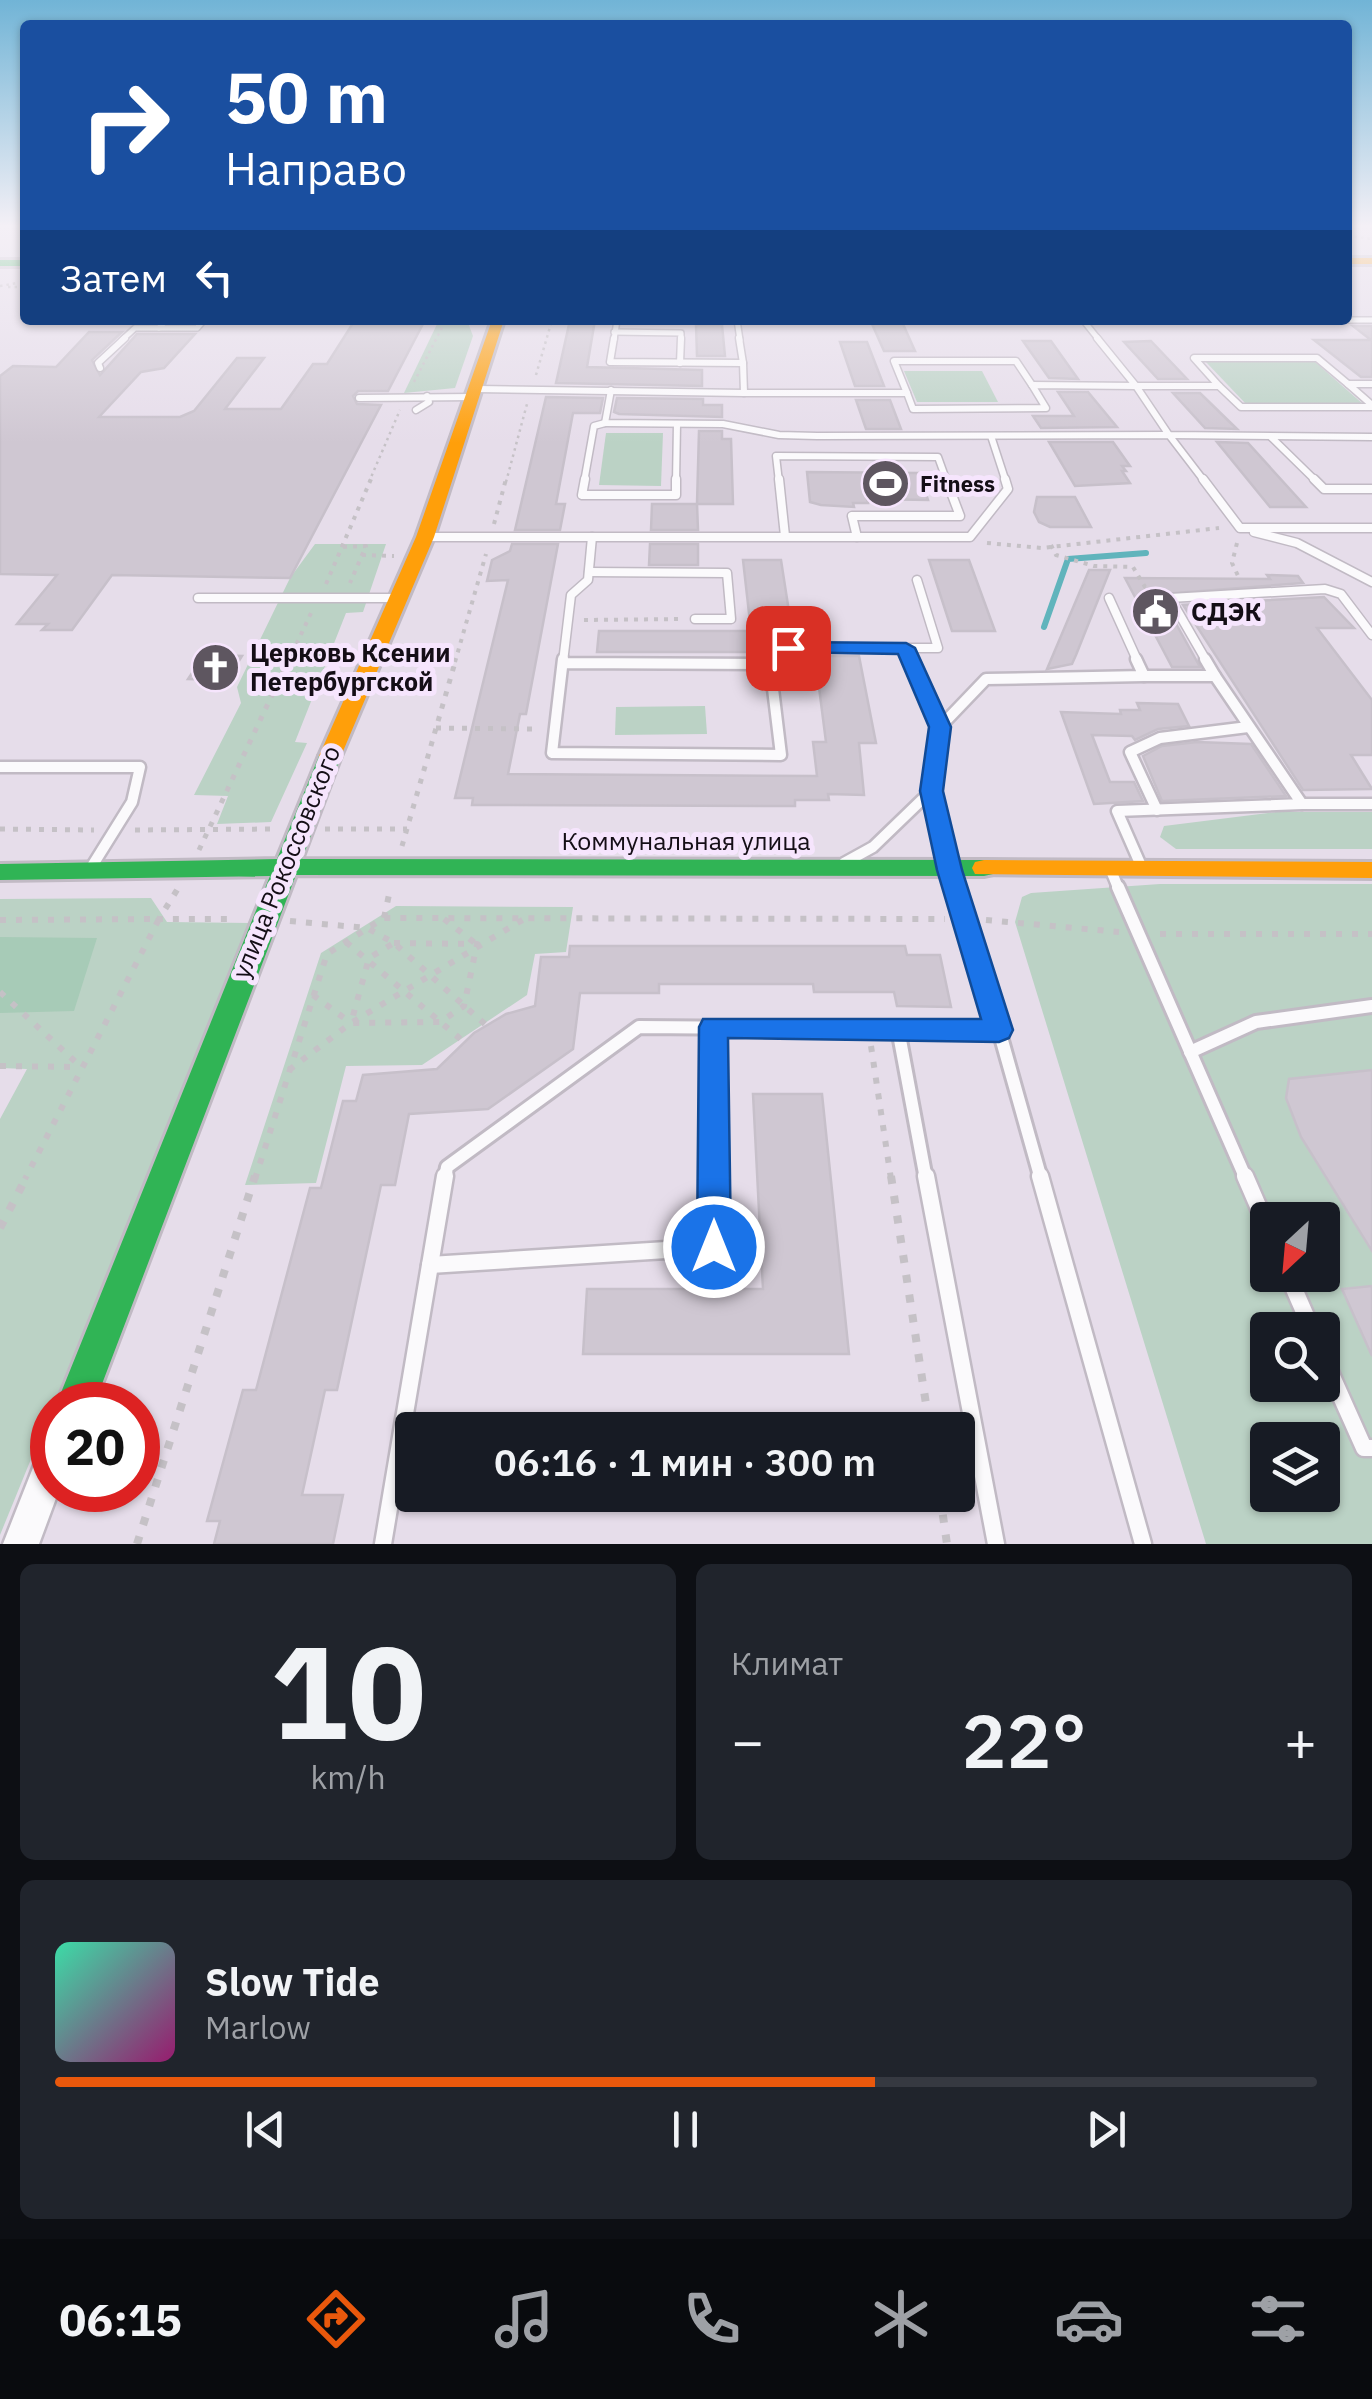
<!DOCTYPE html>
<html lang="ru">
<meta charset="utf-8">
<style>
body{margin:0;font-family:"IBM Plex Sans",sans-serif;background:#20242c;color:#f1f3f6;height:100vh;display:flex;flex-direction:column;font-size:38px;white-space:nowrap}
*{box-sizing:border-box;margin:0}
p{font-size:32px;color:#9ea1a6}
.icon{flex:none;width:55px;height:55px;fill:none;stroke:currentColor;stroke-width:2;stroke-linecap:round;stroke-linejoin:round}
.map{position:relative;height:1544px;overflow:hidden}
.panel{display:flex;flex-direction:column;gap:20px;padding:20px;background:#0d0f14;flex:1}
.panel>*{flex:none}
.guide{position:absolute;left:20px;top:20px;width:1332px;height:305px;border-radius:10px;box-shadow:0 2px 8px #0004;background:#1a4fa0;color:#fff;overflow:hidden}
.needle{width:65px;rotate:206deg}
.fabs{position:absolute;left:1250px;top:1202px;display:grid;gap:20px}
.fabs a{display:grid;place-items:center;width:90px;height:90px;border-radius:10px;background:#171b24;box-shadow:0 2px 8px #0004;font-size:50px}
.speed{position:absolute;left:30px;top:1382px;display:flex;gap:20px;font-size:50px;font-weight:700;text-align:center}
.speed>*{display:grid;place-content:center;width:130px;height:130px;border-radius:50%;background:#171b24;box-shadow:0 2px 8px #0004;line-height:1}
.speed .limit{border:15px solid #d22;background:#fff;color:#111}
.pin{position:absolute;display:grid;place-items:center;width:85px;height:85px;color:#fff;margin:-42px;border-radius:20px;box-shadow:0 5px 15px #0006}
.me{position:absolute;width:110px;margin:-55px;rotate:0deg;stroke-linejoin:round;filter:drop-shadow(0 0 8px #0008)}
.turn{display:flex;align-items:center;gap:35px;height:210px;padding:0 40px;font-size:45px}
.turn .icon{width:130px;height:130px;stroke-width:2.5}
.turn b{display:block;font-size:70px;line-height:85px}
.then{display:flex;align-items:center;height:95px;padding:0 40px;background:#0003;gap:20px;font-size:38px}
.big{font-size:75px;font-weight:600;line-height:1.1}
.panel .card{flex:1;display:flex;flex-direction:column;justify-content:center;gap:15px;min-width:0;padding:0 35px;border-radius:15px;background:#20242c}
.panel .dial{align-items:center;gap:0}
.dial b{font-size:130px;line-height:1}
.song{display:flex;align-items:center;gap:30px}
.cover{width:120px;height:120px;border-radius:15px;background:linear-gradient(135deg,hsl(160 70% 55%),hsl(320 70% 35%))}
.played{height:10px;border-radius:5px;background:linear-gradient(90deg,#ea580c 65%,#363941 65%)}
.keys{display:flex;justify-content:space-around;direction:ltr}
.heat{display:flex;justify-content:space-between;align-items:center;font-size:55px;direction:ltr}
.panel .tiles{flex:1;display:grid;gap:20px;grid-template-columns:1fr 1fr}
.card:last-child{grid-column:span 2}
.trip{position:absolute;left:395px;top:1412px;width:580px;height:100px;border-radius:10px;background:#171b24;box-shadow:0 2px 8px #0004;font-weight:600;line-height:100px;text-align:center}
.tab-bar{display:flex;height:160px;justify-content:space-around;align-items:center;background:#090b0e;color:#9ea1a6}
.tab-bar .icon{width:70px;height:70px}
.tab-bar .active{color:#ea580c}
.tab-bar b{font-size:45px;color:#f1f3f6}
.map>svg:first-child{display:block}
.green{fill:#bbd2c5;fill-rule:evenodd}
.forest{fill:#a7cbb7}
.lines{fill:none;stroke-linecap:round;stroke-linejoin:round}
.stream{stroke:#60b4bc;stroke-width:6}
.building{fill:#cfc7d2;stroke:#c7c0ca;stroke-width:2.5}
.lane-far5-casing{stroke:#c1bac4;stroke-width:8}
.lane-far4-casing{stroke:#c1bac4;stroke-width:9}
.lane-far3-casing{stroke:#c1bac4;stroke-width:11}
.lane-far2-casing{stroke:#c1bac4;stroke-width:15}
.lane-far1-casing{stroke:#c1bac4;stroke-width:18}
.lane-casing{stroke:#c1bac4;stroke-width:21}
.street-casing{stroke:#c1bac4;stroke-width:5}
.fast-casing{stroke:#c1bac4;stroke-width:6}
.slow-casing{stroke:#c1bac4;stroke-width:6}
.path-far4{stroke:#c5c1c6;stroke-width:2.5;stroke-dasharray:2.5 4;stroke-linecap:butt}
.path-far3{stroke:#c5c1c6;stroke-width:4;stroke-dasharray:4 6;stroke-linecap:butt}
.path-far2{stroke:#c5c1c6;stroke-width:5;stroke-dasharray:5 8;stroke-linecap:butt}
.path-far1{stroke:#c5c1c6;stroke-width:6;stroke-dasharray:6 10;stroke-linecap:butt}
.path{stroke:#c5c1c6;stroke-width:8;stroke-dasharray:8 12;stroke-linecap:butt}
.lane-far5{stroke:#fbfafc;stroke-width:5}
.lane-far4{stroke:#fbfafc;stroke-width:6}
.lane-far3{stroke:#fbfafc;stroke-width:8}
.lane-far2{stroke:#fbfafc;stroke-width:10}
.lane-far1{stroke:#fbfafc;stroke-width:12}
.lane{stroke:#fbfafc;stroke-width:16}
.street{fill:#fbfafc;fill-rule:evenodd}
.fast{fill:#30b455;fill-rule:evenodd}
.slow{fill:#ff9f0a;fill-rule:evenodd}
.route{fill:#1a73e8;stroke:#114b97;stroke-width:2.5}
.labels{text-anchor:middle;stroke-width:10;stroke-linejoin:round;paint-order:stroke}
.far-poi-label{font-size:22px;font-weight:bold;fill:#140e16;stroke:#f6e5fd;text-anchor:start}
.poi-label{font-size:25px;font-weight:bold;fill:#140e16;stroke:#f6e5fd;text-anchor:start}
.street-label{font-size:25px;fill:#140e16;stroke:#f6e5fd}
</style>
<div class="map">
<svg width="1372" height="1544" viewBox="0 0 1372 1544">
<rect width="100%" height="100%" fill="#e6ddea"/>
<g class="green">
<path d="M439 320H467L473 336 455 388 404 393Z"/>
<path d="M1205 361H1314L1363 404H1246Z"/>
<path d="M904 371H982L998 402H917Z"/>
<path d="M606 433H663L661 486 599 485Z"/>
<path d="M315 544H386L363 612 346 613 295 742 307 743 271 822 217 824 228 796 194 795 241 703 237 687 290 578Z"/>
<path d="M705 706 707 734 615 735 616 707Z"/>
<path d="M1276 812H1372V849H1176L1160 837 1164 826Z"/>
<path d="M1160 884H1372V1544H1206L1015 922 1022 897 1031 893ZM1268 1220H1322V1275H1268ZM1268 1330H1322V1385H1268ZM1268 1440H1322V1495H1268Z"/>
<path d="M151 898 167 922 250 923 0 1535V1119L27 1069 0 1068V899Z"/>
<path d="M396 906 573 907 566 952 535 954 527 995 422 1065 346 1066 316 1183 245 1185 321 953Z"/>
</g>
<path class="forest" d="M0 937 97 938 74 1011 0 1013Z"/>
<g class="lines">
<path class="stream" d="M1044 627 1068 559 1146 553"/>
</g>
<g class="building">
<path d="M355 320H425L388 391H358L353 396 357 404 381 405 290 578 112 575 72 630H42L48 624H17L57 575 0 574V376L13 366 56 367 89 332H122L92 360 100 375 137 334H195L164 368 141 372 99 417H180L194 411 237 358H264L225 409H281L313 364H327Z"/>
<path d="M570 320H595L587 367 702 370V386L556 383Z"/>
<path d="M872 324H903L915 351H884Z"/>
<path d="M696 325H722L725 356H697Z"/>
<path d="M1353 326H1372V377H1361L1314 340H1371Z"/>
<path d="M1023 341H1051L1078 379 1049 378Z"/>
<path d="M1151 341 1187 379H1158L1124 342Z"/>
<path d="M840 342H867L884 386H855Z"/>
<path d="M1058 392H1088L1117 427 1041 428 1033 416H1074Z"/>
<path d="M1173 393H1200L1237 429 1205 428Z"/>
<path d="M546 397 603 398 600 413H573L556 504H565L560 530H515Z"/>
<path d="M617 398 703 399V405H722V417L619 414 614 412Z"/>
<path d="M856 400H890L901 429H866Z"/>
<path d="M699 431H722V439H731L733 504H697Z"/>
<path d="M1049 442H1113L1130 466H1122L1126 471H1122L1130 483 1075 486Z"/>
<path d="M1217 442 1248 443 1306 507H1270Z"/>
<path d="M807 472 919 473 928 500 867 499 868 503H853L854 507 821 505 810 502Z"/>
<path d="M1037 497H1075L1091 527H1050L1039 522 1034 512Z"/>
<path d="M652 504H697L698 530H651Z"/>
<path d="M512 544H558L526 714H520L508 774 817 776 813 742H826L815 656H859L876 743H859L864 795 828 794 829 800H795V806L472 805 473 798H455L508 580 487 581 492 560 510 551Z"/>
<path d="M650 544H698V565H649Z"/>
<path d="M743 560H781L792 631H751Z"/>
<path d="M929 560H969L995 631H952Z"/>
<path d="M1089 570H1110L1076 655 1072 664 1047 669Z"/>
<path d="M1267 575 1298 576 1303 583 1164 594V602L1200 667H1172L1125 578 1270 579Z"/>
<path d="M1324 597 1354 628H1317L1372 700V755H1351L1372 789 1303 790 1183 605Z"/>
<path d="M599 631H751L753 652H597Z"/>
<path d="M204 655 242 656 227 680 188 679Z"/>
<path d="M1137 703 1178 704 1189 726 1158 729 1135 740 1132 736 1092 735 1110 782H1134L1143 801 1094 804 1061 712 1121 714 1120 710H1140Z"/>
<path d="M1197 742 1251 744 1286 796 1162 801 1143 756 1162 746Z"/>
<path d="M570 946H905L907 955H940L951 1007 897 1006 894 992H814L813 984H659V993H580L573 1049 488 1109 409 1114 395 1185H381L337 1390H325L302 1495H343L333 1544H214L220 1521H207L243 1390H256L310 1188H321L343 1101H356L363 1075 437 1069 474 1033 506 1014 535 1006 541 957H569Z"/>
<path d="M1372 1070V1251L1301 1137 1286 1098 1289 1079Z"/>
<path d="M753 1094H822L849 1354H583L587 1289H763Z"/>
<path d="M1372 1286V1356L1342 1289Z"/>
</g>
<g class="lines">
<defs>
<g id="lane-far5">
<path d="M166 320 159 328H197L204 320"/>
<path d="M737 320 740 340"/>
<path d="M739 320H836"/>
<path d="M1083 320 1099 340"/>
<path d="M1348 320H1372"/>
<path d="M614 332 681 333V340"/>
<path d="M122 340 135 328H159"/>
<path d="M614 340 617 320"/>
</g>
<g id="lane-far4">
<path d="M614 338 610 362 743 363 739 338"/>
<path d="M680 363 681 338"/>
<path d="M100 368 98 363 125 338"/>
<path d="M1372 384H1348L1372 405"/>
<path d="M1136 386 1169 435 1372 437"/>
<path d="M1136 386H1219L1241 407H1372"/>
<path d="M1219 386 1194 358H1317L1348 384"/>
<path d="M478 389 744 393 743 363"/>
<path d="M611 390 605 423 723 424 779 435 817 436 1169 435 1205 482"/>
<path d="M744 393H907L913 409 1046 408 1032 385 1136 386 1097 338"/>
<path d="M907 393 894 361H1016L1032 385"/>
<path d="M359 398 473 397"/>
<path d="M416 410 429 402 427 396"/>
<path d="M991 436 1006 482"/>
<path d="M1271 437 1317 482"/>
<path d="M584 482 594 426 605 423"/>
<path d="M676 482 677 424"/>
<path d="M779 482 776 456 938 457 947 482"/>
</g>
<g id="lane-far3">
<path d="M585 479 582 495H676V479"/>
<path d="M779 479 785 536"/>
<path d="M1203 479 1240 528H1372"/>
<path d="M1314 479 1324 489H1372"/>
<path d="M1254 532 1297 543 1372 582"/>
<path d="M425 537H970L1008 489 1005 479"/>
<path d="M857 537 852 516H960L946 479"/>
<path d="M589 572 727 573 731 619H695"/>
<path d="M198 598H399"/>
<path d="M1109 598 1138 662"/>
<path d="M563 662 571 595 588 580 592 537"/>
<path d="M773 662 788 648H905"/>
<path d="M911 662 905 648H938L917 580"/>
<path d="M1207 662 1170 598 1325 589 1341 594 1372 635"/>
</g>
<g id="lane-far2">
<path d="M563 659 552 753 781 755 770 664 565 663"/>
<path d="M910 659 940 727"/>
<path d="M770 664 776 659"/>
<path d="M1144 676H1215L1205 659"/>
<path d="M0 767H140L132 802 89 871"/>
<path d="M1302 804H1372"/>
<path d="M1157 810 1130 752 1160 738 1248 727"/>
<path d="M844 863 873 847 931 791"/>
<path d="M1110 868 1119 890"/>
<path d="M1142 868 1117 811 1302 804 1215 676"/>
<path d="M955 890 931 791 940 727 986 679 1144 676 1136 659"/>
</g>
<g id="lane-far1">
<path d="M1118 887 1246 1179"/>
<path d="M713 1027 714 1179"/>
<path d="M898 1029 926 1179"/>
<path d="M999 1030 1041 1179"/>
<path d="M1190 1052 1256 1022 1372 1006"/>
<path d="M445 1179 447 1167 639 1027 999 1030 955 887"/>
</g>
<g id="lane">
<path d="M926 1176 996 1544"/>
<path d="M1040 1176 1143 1544"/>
<path d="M1245 1176 1268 1229"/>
<path d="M430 1265 714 1247V1176"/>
<path d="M1288 1275 1312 1330"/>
<path d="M1322 1354 1364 1448H1372"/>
<path d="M383 1544 445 1176"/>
</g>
<path id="street" d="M52 1445V1490H59L39 1544H3L40 1450Z"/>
<g id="fast">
<rect x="0" y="260" width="25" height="6"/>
<path d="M330 749 341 756 302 859 984 860 993 862 996 868 993 874 984 876 296 875 94 1405H56L270 876 0 880V864L277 859 319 756Z"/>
</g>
<g id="slow">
<rect x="1348" y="258" width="24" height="6"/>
<path d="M492 320H504L434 537 341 756 338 761H322L319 756 416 537Z"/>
<path d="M984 860 1372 862V878L975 874 972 868 975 862Z"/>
</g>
</defs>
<use href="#lane-far5" class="lane-far5-casing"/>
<use href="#lane-far4" class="lane-far4-casing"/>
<use href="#lane-far3" class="lane-far3-casing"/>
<use href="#lane-far2" class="lane-far2-casing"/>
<use href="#lane-far1" class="lane-far1-casing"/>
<use href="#lane" class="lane-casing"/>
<use href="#street" class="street-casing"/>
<use href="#fast" class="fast-casing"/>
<use href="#slow" class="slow-casing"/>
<g class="path-far4">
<path d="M1348 236 1372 239"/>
<path d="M0 286 17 283"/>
<path d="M8 287H25"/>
<path d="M536 375 552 320"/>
<path d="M414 382 446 320"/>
<path d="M369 482 400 410"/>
<path d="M506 482 527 404"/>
</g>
<g class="path-far3">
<path d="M494 524 506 479"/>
<path d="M987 543 1042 548 1219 528"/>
<path d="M1237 543 1232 563 1240 580"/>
<path d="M1051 545 1056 555 1094 566 1133 567 1145 587 1158 593"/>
<path d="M343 547 366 546 350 583"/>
<path d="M362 555 394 556"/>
<path d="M326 584 371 479"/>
<path d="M584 620 683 619"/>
<path d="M288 662 312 611"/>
<path d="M455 662 486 554"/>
</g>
<g class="path-far2">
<path d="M436 728 538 729"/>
<path d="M0 829 94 830"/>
<path d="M325 829H407"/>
<path d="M135 830 274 829"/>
<path d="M402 846 456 659"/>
<path d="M199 850 289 659"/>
</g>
<g class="path-far1">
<path d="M177 890 159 919H235"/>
<path d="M384 918 390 890"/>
<path d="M444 919 475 943"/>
<path d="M0 920 159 919 25 1179"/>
<path d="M986 920 1119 932"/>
<path d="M290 921 367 928 394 943 487 1026"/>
<path d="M1160 934H1372"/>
<path d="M346 942 464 1042"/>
<path d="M394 943 477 944 464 1006 440 1022 351 1023 369 958Z"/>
<path d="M0 992 81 1067"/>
<path d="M313 995 351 1023"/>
<path d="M871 1046 891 1179"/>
<path d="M0 1066 78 1067"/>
<path d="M289 1070 351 1023 524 919"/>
<path d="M255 1179 327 954 384 918 945 919"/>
</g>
<g class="path">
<path d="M891 1176 930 1430"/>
<path d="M0 1228 27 1176"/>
<path d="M940 1495 947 1544"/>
<path d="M137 1544 255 1176"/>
</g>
<use href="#lane-far5" class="lane-far5"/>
<use href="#lane-far4" class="lane-far4"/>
<use href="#lane-far3" class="lane-far3"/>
<use href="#lane-far2" class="lane-far2"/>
<use href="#lane-far1" class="lane-far1"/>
<use href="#lane" class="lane"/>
<use href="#street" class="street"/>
<use href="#fast" class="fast"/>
<use href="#slow" class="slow"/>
</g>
<linearGradient id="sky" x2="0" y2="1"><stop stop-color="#71b4d6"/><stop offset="0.51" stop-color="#f4f0f6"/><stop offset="1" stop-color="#f4f0f6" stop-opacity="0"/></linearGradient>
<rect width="1372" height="443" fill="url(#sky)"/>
<path class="route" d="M788 642 906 643 915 648 951 727 943 791 962 870 1013 1030 1009 1038 999 1042 728 1038 731 1247 726 1258 714 1262 702 1258 697 1247 699 1027 703 1019H981L937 870 920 791 929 727 898 654 781 652 778 648Z"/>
<defs>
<symbol id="stadium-disc" viewBox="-11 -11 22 22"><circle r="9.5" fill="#5e5660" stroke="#f6e5fd"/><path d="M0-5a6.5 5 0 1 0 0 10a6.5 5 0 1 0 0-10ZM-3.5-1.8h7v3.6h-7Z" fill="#fff"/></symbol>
<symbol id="civic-disc" viewBox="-11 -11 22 22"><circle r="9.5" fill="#5e5660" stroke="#f6e5fd"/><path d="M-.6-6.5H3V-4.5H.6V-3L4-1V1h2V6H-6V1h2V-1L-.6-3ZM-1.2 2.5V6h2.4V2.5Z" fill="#fff"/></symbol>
<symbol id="church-disc" viewBox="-11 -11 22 22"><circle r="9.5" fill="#5e5660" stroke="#f6e5fd"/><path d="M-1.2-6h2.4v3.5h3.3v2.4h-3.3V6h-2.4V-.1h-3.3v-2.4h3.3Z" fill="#fff"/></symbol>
</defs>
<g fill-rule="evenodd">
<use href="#stadium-disc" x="858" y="456" width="55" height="55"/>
<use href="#civic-disc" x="1128" y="584" width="55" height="55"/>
<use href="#church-disc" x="188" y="640" width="55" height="55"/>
</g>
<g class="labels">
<g class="far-poi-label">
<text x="920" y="492">Fitness</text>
</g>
<g class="poi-label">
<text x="1191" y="621">СДЭК</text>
<text x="250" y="662">Церковь Ксении<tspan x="250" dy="29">Петербургской</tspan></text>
</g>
<g class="street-label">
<text x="686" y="850">Коммунальная улица</text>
<text transform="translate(286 862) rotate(-68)" y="9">улица Рокоссовского</text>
</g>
</g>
</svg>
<div class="fabs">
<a><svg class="needle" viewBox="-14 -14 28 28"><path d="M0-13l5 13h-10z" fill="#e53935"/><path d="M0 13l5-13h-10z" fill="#9ea1a6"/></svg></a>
<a><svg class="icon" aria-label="search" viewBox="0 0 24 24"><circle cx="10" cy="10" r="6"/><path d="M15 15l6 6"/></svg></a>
<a><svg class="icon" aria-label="layers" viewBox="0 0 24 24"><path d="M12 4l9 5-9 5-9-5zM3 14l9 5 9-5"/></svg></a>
</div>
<div class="speed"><div class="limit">20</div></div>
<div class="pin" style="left:788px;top:648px;background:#d93025"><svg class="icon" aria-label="arrive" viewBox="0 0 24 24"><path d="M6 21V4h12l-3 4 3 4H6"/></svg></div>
<svg class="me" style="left:714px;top:1247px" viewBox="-20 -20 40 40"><circle r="17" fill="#1a73e8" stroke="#fff" stroke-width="3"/><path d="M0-11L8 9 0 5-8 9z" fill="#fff"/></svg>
<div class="trip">06:16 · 1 мин · 300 m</div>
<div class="guide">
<div class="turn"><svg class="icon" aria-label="right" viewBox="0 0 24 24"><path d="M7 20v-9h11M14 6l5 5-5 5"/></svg><div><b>50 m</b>Направо</div></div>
<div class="then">Затем<svg class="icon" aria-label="left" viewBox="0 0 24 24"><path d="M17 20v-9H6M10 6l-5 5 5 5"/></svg></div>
</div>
</div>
<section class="panel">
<div class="tiles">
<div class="card dial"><b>10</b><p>km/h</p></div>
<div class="card"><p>Климат</p>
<div class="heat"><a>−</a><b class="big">22°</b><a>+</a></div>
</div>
<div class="card">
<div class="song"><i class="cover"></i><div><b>Slow Tide</b><p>Marlow</p></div></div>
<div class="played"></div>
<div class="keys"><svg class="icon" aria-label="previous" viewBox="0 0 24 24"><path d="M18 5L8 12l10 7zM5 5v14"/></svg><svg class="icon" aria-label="pause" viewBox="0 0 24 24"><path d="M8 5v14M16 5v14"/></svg><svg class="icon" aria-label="next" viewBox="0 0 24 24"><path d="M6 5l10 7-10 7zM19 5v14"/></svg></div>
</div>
</div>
</section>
<nav class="tab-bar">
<b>06:15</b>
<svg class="icon active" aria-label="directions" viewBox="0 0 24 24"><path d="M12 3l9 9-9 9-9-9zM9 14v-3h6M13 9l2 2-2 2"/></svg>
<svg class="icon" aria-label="music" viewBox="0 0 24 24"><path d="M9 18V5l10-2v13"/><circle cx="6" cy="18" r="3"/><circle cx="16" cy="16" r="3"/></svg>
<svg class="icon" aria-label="phone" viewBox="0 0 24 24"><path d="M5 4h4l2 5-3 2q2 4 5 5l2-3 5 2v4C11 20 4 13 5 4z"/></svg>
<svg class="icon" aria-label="climate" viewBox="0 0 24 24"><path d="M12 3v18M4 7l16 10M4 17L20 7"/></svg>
<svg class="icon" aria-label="car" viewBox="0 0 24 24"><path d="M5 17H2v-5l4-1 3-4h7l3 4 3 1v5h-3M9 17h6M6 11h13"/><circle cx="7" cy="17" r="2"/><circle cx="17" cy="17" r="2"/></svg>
<svg class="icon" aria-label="filters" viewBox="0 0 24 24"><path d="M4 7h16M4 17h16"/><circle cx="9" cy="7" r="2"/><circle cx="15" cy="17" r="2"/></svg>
</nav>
